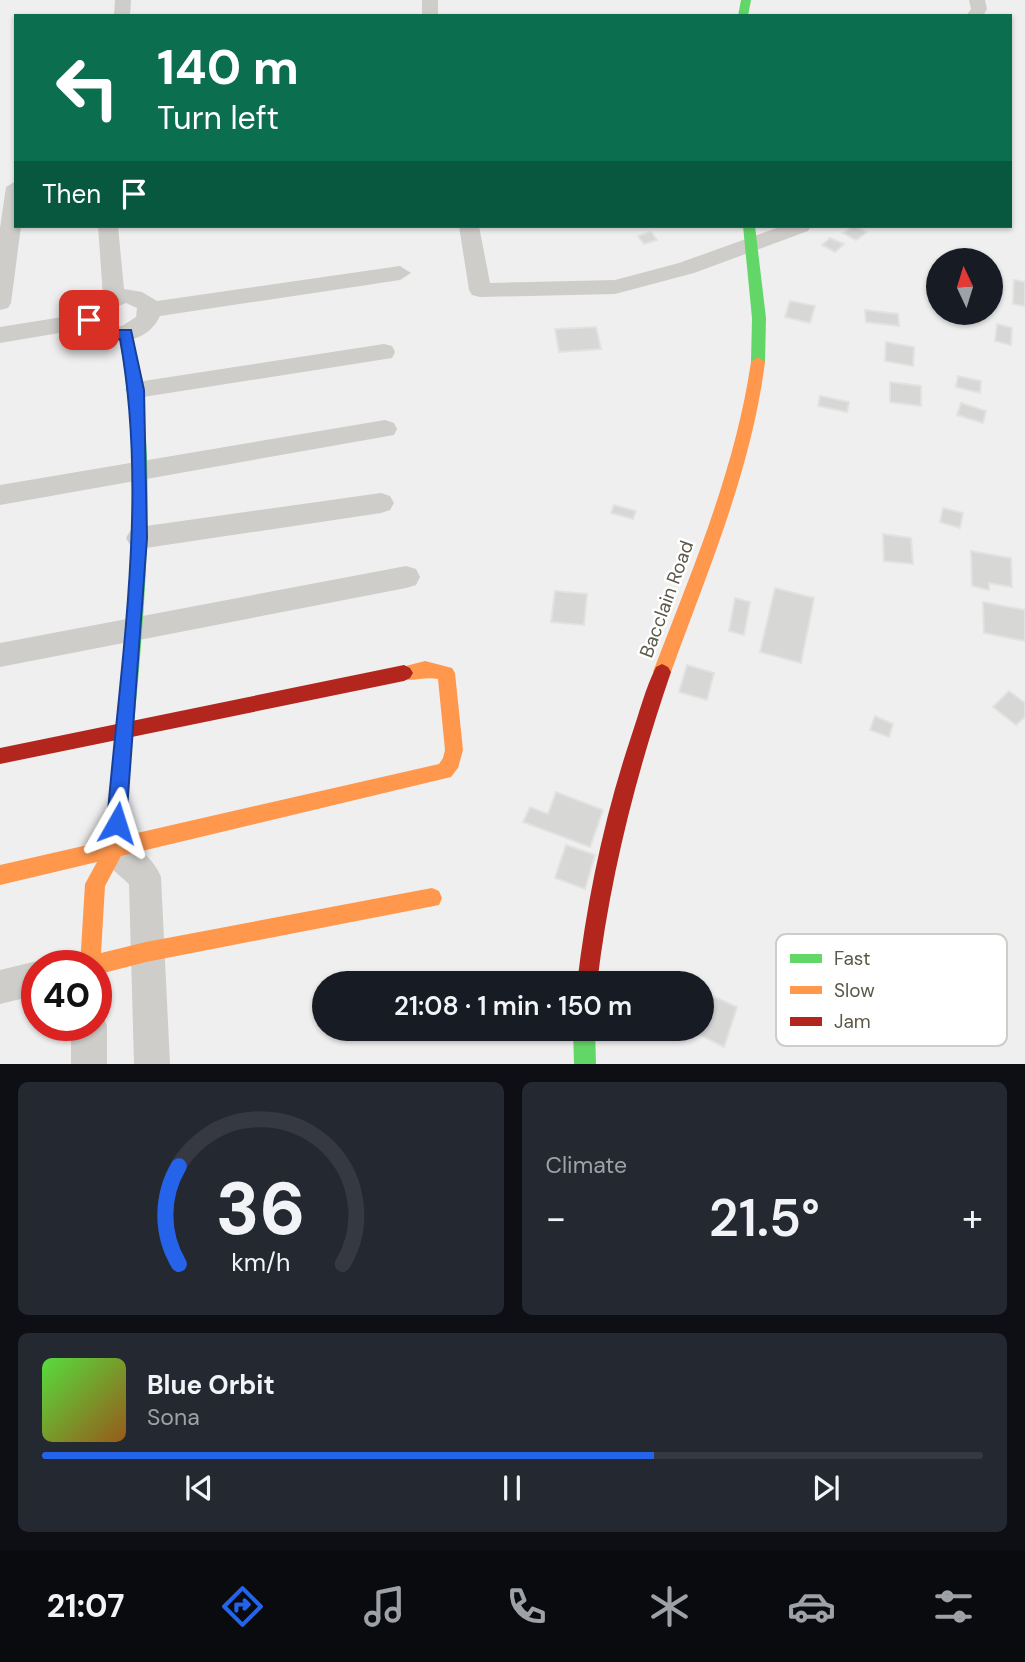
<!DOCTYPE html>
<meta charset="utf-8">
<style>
body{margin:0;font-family:"DM Sans",sans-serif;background:#242831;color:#f1f3f6;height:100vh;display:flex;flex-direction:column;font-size:26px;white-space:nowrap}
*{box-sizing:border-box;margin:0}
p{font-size:23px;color:#9ea1a6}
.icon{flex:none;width:38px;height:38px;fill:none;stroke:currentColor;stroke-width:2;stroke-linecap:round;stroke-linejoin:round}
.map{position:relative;height:1064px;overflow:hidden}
.side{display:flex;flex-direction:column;gap:18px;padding:18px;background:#0d0f14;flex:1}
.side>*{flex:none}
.top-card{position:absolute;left:14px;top:14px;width:998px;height:214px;border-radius:0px;box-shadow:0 2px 5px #0004;background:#0b6e4f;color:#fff;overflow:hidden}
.needle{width:46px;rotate:356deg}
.fabs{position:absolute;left:926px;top:248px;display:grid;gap:14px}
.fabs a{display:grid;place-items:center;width:77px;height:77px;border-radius:50%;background:#171b24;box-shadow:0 2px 5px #0004;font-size:35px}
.speed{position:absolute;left:21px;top:950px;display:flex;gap:14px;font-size:35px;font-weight:700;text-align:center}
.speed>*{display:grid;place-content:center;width:91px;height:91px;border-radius:50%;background:#171b24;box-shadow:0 2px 5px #0004;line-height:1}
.speed .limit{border:10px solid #d22;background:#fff;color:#111}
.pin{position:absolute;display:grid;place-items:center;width:60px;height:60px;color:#fff;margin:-30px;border-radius:14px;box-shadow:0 4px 10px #0006}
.me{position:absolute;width:77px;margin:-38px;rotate:6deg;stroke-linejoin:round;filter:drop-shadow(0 0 5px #0008)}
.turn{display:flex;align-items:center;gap:24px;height:147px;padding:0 28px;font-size:32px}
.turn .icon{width:91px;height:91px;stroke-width:2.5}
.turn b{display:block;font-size:49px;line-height:60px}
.then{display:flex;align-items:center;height:66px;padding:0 28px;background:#0003;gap:14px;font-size:26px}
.big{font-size:52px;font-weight:600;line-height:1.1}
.side .tile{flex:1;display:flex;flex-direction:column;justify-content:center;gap:10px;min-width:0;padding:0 24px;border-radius:10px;background:#242831}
.side .dial{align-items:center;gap:0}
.dial svg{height:182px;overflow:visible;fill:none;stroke:#363941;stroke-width:7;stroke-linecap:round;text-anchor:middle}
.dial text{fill:#f1f3f6;stroke:none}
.song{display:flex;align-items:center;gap:21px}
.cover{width:84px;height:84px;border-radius:10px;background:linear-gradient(135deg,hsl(110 70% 55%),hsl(30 70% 35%))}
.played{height:7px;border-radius:4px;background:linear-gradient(90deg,#2563eb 65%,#363941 65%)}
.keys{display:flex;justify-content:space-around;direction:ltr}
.heat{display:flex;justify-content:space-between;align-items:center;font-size:38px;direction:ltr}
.side .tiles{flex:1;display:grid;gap:18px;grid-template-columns:1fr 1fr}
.tile:last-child{grid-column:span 2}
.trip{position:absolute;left:312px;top:971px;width:402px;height:70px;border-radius:35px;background:#171b24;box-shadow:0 2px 5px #0004;font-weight:600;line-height:70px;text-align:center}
.dock{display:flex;height:112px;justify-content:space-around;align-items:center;background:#090b0e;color:#9ea1a6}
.dock .icon{width:49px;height:49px}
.dock .active{color:#2563eb}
.dock b{font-size:32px;color:#f1f3f6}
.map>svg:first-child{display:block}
.building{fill:#d7d7d5;stroke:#e1e2e1;stroke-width:2}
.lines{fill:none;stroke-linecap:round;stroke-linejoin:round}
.street{fill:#cecdc9;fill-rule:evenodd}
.fast{fill:#63d668;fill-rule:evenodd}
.slow{fill:#ff974d;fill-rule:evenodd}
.jam{fill:#b3261e;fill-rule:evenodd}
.route{fill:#2563eb;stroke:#184099;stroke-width:2}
.labels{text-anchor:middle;stroke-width:5;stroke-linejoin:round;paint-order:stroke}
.street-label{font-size:19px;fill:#5b5847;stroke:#fff}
.key{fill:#fff;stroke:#cecdc8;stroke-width:2}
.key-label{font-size:19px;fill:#5b5847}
</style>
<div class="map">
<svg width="1025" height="1064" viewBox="0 0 1025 1064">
<rect width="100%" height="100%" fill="#efeff0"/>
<g class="building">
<path d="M854 226 867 232 856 240 843 233Z"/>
<path d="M651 232 657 240 644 244 638 236Z"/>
<path d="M830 238 844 244 835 252 822 245Z"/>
<path d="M1014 280 1025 282V306L1013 304Z"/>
<path d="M790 301 815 306 810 323 785 317Z"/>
<path d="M865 310 898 314 899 326 866 322Z"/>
<path d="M997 324 1012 328 1011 345 995 341Z"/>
<path d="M596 327 601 349 559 352 555 329Z"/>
<path d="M886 342 914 347 913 366 885 361Z"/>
<path d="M958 376 981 381 980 393 956 387Z"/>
<path d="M890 382 921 386V406L890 402Z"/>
<path d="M820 396 849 402 847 412 818 406Z"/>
<path d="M961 403 986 411 983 423 957 415Z"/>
<path d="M614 505 636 511 633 519 611 513Z"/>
<path d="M943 508 963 513 960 528 940 522Z"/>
<path d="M883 534 911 538 913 564 884 561Z"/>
<path d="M971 551 1011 558 1012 587 989 583V590L972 586Z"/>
<path d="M775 588 814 598 801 663 760 652Z"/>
<path d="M555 591 587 594 584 625 551 622Z"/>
<path d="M735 598 750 602 744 635 729 631Z"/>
<path d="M983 602 1025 610V641L984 633Z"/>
<path d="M687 665 714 673 707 700 679 692Z"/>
<path d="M1009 691 1025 703V717L1016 725 993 707Z"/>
<path d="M875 716 893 724 889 737 870 730Z"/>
<path d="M556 792 603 810 590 847 523 822 530 807 548 814Z"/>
<path d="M566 845 595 855 585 889 555 878Z"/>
<path d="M708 994 737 1007 724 1047 696 1033 697 1029H702V1014Z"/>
</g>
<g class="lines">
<g class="street">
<path d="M115 0H131L130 16H114Z"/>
<rect x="422" y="0" width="16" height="16"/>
<path d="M969 0H985L987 9 983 16H966L971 9Z"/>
<path d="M16 181V226H21L11 303 8 308 0 310V228L6 187Z"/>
<path d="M98 226H118L124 289 142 292 157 301 400 266 411 273 400 280 160 316C147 344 115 345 89 337L83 329 0 343V327L81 314 88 302 103 296ZM126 303 137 308 136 317 122 326H105L100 320 104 312Z"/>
<path d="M459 226H479L490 283 615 280 679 263 782 226H811L808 231 694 273 615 294 480 297 472 295 469 290Z"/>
<path d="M384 344 392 346 395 352 392 358 137 398 129 396 125 390 129 384 137 382Z"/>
<path d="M385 420 394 423 397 429 394 435 0 505V485Z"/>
<path d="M381 493 390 496 394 503 390 510 381 513 139 549 130 545 126 538 130 531 139 527Z"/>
<path d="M406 566 416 569 420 577 416 585 406 588 0 667V643Z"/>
<path d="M114 834C133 842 154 858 161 877L170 1064H134L129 884 103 861 98 850 103 839Z"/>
<path d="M37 961 49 966H37V995L0 1004V970Z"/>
<path d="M96 1011 102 1013 107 1026V1064H71V1026H96Z"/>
</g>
<g class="fast">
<path d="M741 0H751L748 16H738Z"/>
<path d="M743 226H755L766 318 765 362 758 367 751 362 752 318Z"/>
<path d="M126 329 133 334C139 375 145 415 147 456 151 577 136 698 125 819L123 825 116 828 109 825 107 819C118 698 135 578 132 456 131 415 125 375 119 334Z"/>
<path d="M573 1029H595L596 1064H574Z"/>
</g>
<g class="slow">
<path d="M758 357 765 362C751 471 708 570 671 672L668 677 662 680 656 677 653 672C692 570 735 471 751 362Z"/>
<path d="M425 661 452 668 455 673 463 750 458 768 451 777 121 856 105 886 101 953 146 942 432 888 439 891 442 898 439 905 146 962 96 975V966H80L85 884 97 862 0 885V865L105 841 109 813 116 810 123 813 125 819 124 836 439 764 443 758 445 750 438 679C424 676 410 683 398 678L395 673 398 668Z"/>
</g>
<g class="jam">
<path d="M662 664 668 667 671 672C636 774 610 876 597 984H577C587 900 604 818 631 737 639 714 645 689 656 667Z"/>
<path d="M404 665 410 668 413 673 410 678 404 681 0 764V748Z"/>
</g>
</g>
<path class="route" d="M89 316 106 330H131L144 390 147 538 126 823 123 830 117 832 110 830 107 823C120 664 149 497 120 339 101 340 93 337 83 320Z"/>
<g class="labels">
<g class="street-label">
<text transform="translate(666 599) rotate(-70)" y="7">Bacclain Road</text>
</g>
</g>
<rect x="776" y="934" width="231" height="112" rx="10" class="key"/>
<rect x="790" y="954" width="32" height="9" fill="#63d668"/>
<rect x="790" y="986" width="32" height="8" fill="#ff974d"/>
<rect x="790" y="1017" width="32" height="9" fill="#b3261e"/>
<g class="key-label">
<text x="834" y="965">Fast</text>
<text x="834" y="997">Slow</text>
<text x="834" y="1028">Jam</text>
</g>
</svg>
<div class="fabs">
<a><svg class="needle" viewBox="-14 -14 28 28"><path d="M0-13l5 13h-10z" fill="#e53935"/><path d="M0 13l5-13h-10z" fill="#9ea1a6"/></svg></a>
</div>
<div class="speed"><div class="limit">40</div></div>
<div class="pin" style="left:89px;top:320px;background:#d93025"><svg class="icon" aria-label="arrive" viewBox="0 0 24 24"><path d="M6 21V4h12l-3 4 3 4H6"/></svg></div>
<svg class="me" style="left:117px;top:823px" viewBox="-20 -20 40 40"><path d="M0-17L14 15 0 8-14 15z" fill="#2563eb" stroke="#fff" stroke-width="4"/></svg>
<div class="trip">21:08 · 1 min · 150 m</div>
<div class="top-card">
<div class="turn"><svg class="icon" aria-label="left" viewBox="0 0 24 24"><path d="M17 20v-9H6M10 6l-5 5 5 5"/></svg><div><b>140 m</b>Turn left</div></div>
<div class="then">Then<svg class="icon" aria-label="arrive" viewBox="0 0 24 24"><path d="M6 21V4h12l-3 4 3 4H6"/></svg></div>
</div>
</div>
<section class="side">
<div class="tiles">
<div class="tile dial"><svg viewBox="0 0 100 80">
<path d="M14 69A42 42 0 1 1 86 69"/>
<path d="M14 69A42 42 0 0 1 14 26" stroke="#2563eb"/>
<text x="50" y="56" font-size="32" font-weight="700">36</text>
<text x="50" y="72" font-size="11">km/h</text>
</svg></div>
<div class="tile"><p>Climate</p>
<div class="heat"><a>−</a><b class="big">21.5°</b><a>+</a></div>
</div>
<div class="tile">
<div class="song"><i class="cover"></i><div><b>Blue Orbit</b><p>Sona</p></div></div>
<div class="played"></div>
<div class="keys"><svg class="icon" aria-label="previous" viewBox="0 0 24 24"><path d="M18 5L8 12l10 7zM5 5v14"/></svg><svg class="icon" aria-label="pause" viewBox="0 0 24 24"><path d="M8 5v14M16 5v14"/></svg><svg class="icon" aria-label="next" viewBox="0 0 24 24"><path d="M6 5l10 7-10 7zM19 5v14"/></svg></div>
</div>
</div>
</section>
<nav class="dock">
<b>21:07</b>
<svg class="icon active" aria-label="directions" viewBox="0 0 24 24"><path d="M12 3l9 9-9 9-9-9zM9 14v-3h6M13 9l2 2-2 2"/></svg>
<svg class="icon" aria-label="music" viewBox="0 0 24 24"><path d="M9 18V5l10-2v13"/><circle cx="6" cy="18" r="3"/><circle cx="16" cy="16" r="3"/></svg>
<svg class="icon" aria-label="phone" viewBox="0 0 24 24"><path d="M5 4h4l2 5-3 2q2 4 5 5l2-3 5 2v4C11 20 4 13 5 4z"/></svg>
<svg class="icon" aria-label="climate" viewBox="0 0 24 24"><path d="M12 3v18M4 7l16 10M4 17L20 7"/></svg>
<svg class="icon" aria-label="car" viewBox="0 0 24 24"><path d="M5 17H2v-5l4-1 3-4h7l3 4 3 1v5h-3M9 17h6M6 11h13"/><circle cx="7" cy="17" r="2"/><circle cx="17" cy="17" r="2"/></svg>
<svg class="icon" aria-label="filters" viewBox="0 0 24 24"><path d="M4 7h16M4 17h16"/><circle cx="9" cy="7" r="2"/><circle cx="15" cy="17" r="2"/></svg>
</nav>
